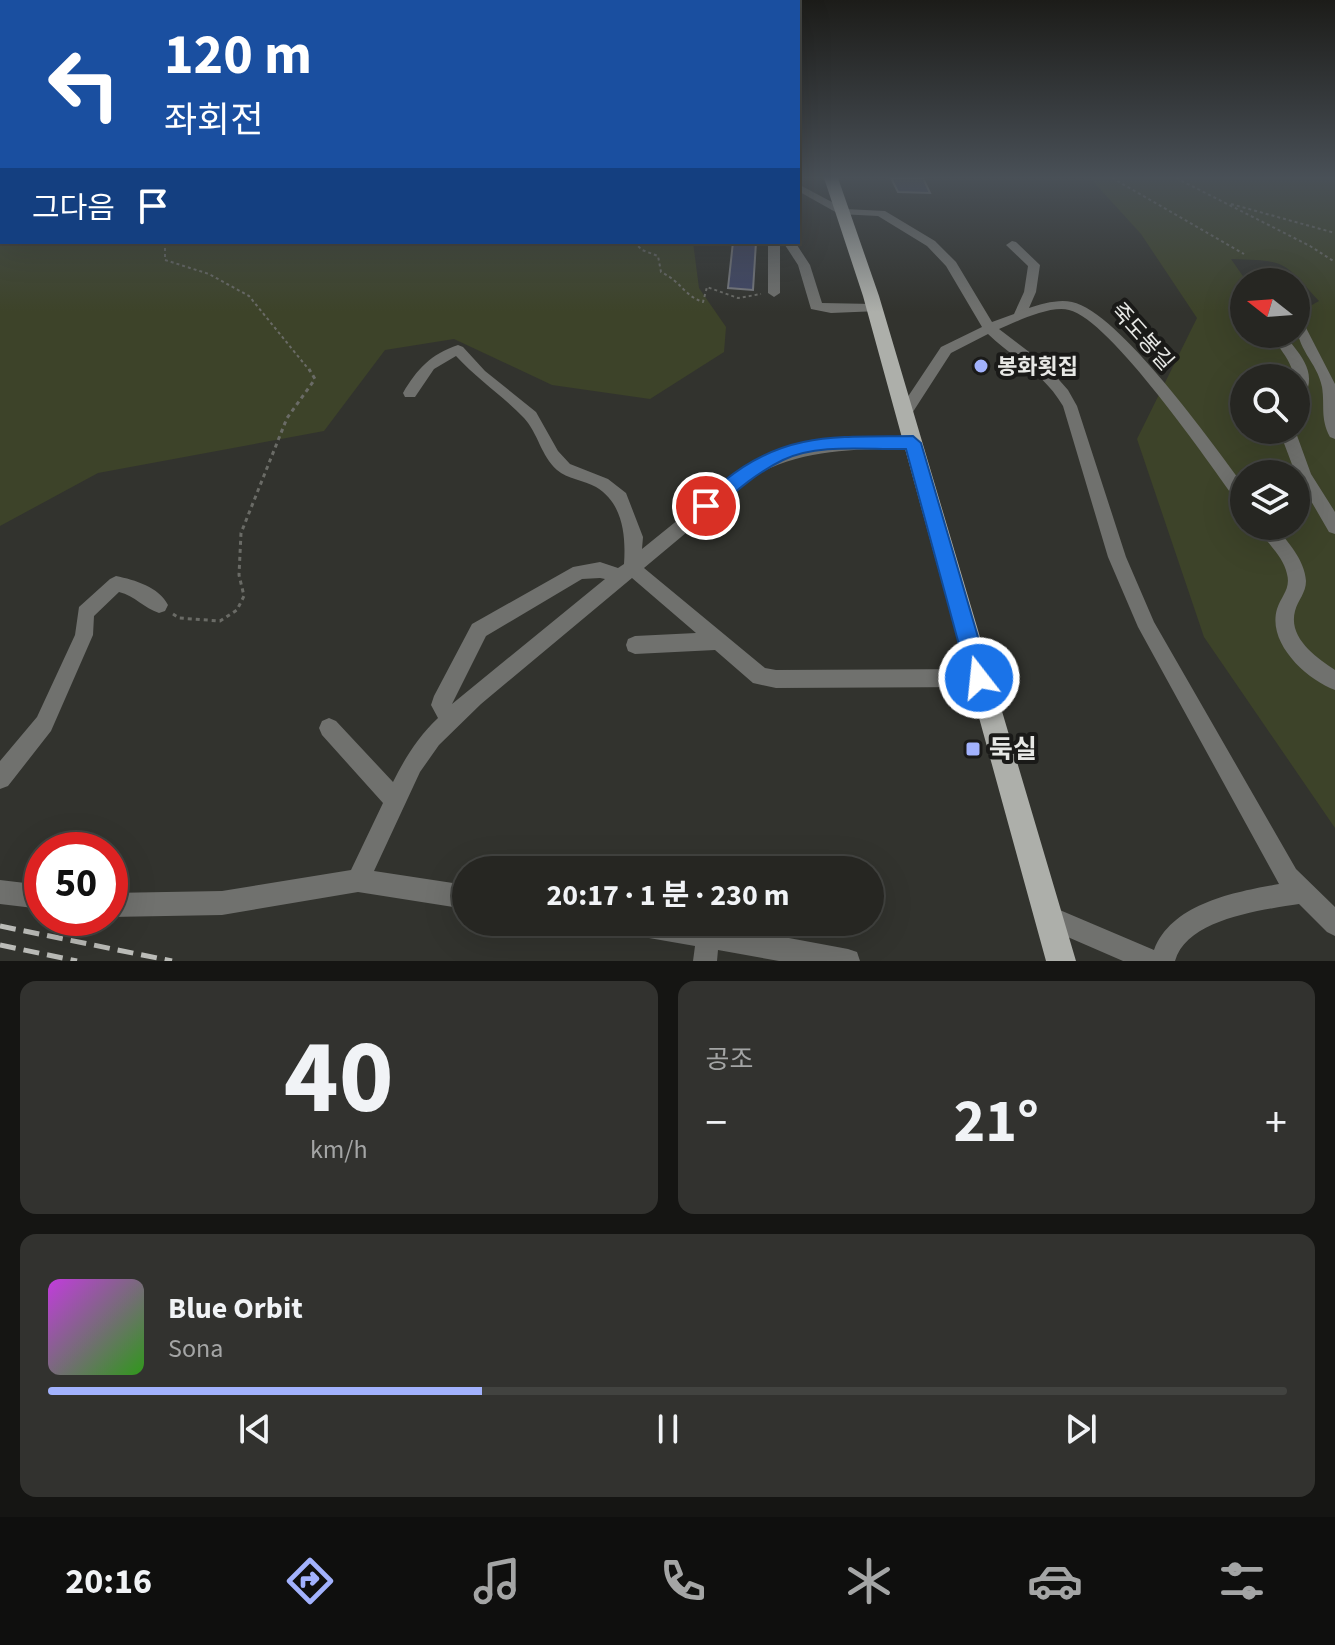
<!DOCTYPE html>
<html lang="ko">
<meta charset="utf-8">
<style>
body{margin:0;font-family:"Source Sans 3","Noto Sans KR",sans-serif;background:#32322f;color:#f1f3f6;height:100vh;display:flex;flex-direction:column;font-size:30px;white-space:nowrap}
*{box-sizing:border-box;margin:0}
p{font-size:26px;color:#a4a5a5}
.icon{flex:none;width:44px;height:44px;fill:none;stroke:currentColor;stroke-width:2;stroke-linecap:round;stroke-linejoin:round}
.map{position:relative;height:961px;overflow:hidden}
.panel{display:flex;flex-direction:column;gap:20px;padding:20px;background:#151513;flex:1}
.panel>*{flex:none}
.hud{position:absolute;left:0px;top:0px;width:800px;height:244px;box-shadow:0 8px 32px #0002,0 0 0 2px #424340;background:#1a4fa0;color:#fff;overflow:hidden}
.needle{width:52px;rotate:287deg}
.buttons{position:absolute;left:1230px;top:268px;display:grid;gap:16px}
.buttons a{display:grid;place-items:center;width:80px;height:80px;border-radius:50%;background:#262622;box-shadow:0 8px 32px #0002,0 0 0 2px #424340;font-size:40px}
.speed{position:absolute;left:24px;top:832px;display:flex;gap:16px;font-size:40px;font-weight:700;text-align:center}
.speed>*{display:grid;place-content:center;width:104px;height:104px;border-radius:50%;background:#262622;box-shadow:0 8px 32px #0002,0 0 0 2px #424340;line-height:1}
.speed .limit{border:12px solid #d22;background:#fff;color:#111}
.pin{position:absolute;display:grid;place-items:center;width:68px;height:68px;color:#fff;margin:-34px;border:4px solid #fff;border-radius:50%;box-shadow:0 2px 8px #0007}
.me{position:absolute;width:88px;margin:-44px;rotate:344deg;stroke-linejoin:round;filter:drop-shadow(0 0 6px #0008)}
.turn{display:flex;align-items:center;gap:28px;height:168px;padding:0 32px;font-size:36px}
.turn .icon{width:104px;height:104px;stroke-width:2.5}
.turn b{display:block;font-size:56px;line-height:68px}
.then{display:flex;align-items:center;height:76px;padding:0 32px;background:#0003;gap:16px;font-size:30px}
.big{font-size:60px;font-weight:700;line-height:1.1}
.panel .widget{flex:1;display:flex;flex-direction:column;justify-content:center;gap:12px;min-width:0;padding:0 28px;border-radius:16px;background:#32322f}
.panel .dial{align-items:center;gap:0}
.dial b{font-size:104px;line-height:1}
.song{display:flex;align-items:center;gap:24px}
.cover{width:96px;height:96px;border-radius:12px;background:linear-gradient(135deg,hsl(290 70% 55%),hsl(110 70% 35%))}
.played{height:8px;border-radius:4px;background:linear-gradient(90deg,#a2b2fd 35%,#424340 35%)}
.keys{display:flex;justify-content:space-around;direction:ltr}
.heat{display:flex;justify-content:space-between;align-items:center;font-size:44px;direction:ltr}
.panel .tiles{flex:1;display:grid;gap:20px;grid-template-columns:1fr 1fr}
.widget:last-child{grid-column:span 2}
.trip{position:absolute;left:452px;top:856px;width:432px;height:80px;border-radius:40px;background:#262622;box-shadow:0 8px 32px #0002,0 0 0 2px #424340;font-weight:700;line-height:80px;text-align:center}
.tabs{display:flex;height:128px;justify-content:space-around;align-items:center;background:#0f0f0e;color:#a4a5a5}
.tabs .icon{width:56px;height:56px}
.tabs .current{color:#a2b2fd}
.tabs b{font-size:36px;color:#f1f3f6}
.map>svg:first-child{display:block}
.green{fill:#3d4329;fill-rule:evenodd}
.building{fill:#404664;stroke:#77797e;stroke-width:2}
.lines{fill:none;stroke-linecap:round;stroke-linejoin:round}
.path-far1{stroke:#6a6b66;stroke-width:2;stroke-dasharray:3 3;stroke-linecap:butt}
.path{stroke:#6a6b66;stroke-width:3;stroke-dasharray:4 4;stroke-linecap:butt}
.minor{fill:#70716e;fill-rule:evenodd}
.major{fill:#adafaa;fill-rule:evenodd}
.rail{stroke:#bbbcb8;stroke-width:5;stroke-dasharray:16 8;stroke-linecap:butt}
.route{fill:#1a73e8;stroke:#114b97;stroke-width:2}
.poi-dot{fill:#a2b2fd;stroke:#1a1a18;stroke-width:3}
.labels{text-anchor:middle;stroke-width:8;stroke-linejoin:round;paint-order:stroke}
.street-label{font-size:22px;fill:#e7e8e5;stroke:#1a1a18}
.poi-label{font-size:22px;font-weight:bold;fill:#e7e8e5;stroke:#1a1a18;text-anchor:start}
.near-poi-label{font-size:26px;font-weight:bold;fill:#e7e8e5;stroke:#1a1a18;text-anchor:start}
</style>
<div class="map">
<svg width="1335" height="961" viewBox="0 0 1335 961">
<rect width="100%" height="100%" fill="#32332e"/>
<g class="green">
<path d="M0 178 2 242H693L699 288 726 327 724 352 650 399 552 385 454 339 385 350 324 431 98 473 0 526Z"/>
<path d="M1090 178H1335V828L1204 637 1137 439 1197 318 1141 234ZM1231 259C1288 261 1281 260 1319 301L1296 314V334H1244V282H1247ZM1244 378H1296V430H1244ZM1244 474H1296V526H1244Z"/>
</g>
<g class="building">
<path d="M891 178H923L930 193 898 192Z"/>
<path d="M733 242H756L753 290 728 288Z"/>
</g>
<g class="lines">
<g class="path-far1">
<path d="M1112 178 1244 254"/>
<path d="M1176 178 1310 246 1335 262"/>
<path d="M0 196 2 191"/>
<path d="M1231 204 1335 233"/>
<path d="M165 242V260L209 274 249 296 310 371"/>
<path d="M634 242 642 250 658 256 661 272C682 282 684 296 703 302L707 287 738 298 761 294"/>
</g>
<path class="path" d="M173 614 179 618 220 621 237 610 244 596 239 575 241 533 287 418 315 379 309 369"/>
<g class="minor">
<path d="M798 184 845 209 885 211 935 241 956 262 992 322 1014 314 1024 292 1028 266 1006 245 1012 241 1016 242 1040 265 1036 292 1029 308C1042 304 1058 299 1072 302 1119 312 1213 444 1244 486V504L1238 503C1210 464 1110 319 1069 310 1050 305 1016 322 999 329L1045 364 1068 390 1077 406 1126 557 1154 622 1296 869 1335 907V936L1327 932 1299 904C1261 910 1187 919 1175 961H1123L1040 925 1036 917 1040 909 1048 905 1154 950C1172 903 1235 892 1279 884L1138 627 1108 557 1063 406C1044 373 1014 359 988 334L951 353 909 418H899L897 414 899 410 941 347 982 327 946 266 927 246 878 216 839 214 798 191Z"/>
<path d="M768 242H780V293L774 297 768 293Z"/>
<path d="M783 242H795L810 265 822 303 874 304 880 308 879 311 831 313 811 309 798 265Z"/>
<path d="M1296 318 1303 322 1335 384V439L1330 437C1320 418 1325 406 1322 387 1317 361 1296 351 1296 318Z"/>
<path d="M1270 334H1284C1302 357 1320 374 1301 403L1296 404C1296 367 1291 364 1270 334Z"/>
<path d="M458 345 463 347 485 371 536 412 558 451 570 464 608 479 626 493 643 537 642 549 742 468 762 457 787 448 828 440 918 439 921 443 918 447 913 449C857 449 804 448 754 476L644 568 765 668 776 670 979 669 986 671 989 678 986 685 979 687 776 688 753 683 715 650 635 654 628 651 626 645 628 639 635 636 696 633 632 578 481 704 439 745 420 772 374 871 466 885V909L358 892 222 915 110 917V893L222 891 351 870 383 803 322 735 319 728 322 721 329 718 336 721 393 782C405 758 418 737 438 718L431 705 434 696 472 624 573 567 600 562 618 568 624 564C626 536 623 503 596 487 584 480 567 479 557 470 541 456 538 433 524 418 503 396 477 379 456 356L434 369 415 397H405L403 393C417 369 431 354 458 345ZM600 578 605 579 452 704 486 636 582 579Z"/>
<path d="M1279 430H1295L1311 474 1335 512V534L1329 532 1296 475Z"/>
<path d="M1257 526H1275C1287 541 1305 560 1306 581 1306 593 1298 600 1295 611 1288 638 1316 657 1335 670V690C1306 679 1267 643 1277 609 1281 596 1291 589 1287 574 1283 555 1265 542 1257 526Z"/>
<path d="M116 576C135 580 159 587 168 605L165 611 159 613C144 608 135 596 119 592L94 616 93 635 51 731 8 786 0 789V761L37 717 75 635 79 607 110 579Z"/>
<path d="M0 880 42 885V909L0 904Z"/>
<path d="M614 922 708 923 848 949 857 952 860 961H779L718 950 717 961H693L695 946 626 934 618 930Z"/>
</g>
<path class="major" d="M824 178H838L879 296 1076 961H1046L863 296Z"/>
<g class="rail">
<path d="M0 926 172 961"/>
<path d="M0 945 77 961"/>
</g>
</g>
<linearGradient id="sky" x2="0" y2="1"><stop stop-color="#1c1c19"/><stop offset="0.57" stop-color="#495057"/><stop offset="1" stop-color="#495057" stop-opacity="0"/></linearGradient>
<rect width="1335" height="312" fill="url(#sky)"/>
<path class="route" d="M913 436 921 443 990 678 987 686 979 689 972 686 968 678 906 449C868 450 818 443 783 460 756 473 735 492 713 511H700L697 506C703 495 715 488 724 481 785 431 838 437 913 436Z"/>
<g class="poi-dot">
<circle cx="981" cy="366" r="8"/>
<rect x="965" y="741" width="16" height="16" rx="4"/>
</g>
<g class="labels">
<g class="street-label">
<text transform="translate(1143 336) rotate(48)" y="8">죽도봉길</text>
</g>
<g class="poi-label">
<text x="997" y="374">봉화횟집</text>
</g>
<g class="near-poi-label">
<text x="989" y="758">둑실</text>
</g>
</g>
</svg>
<div class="buttons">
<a><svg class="needle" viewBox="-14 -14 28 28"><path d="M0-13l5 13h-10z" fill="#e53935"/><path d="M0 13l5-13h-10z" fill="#a4a5a5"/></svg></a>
<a><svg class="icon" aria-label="search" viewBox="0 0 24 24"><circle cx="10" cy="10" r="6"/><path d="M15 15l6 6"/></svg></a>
<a><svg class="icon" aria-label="layers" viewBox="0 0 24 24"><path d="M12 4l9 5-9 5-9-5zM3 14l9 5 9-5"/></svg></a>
</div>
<div class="speed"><div class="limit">50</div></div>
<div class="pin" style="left:706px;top:506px;background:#d93025"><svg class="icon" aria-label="arrive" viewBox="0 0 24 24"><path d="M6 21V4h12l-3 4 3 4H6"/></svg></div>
<svg class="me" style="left:979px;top:678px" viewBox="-20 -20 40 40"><circle r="17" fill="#1a73e8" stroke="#fff" stroke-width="3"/><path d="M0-11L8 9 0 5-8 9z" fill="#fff"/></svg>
<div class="trip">20:17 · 1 분 · 230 m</div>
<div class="hud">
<div class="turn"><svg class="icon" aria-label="left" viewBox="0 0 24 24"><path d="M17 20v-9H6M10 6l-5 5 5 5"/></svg><div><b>120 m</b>좌회전</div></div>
<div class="then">그다음<svg class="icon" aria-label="arrive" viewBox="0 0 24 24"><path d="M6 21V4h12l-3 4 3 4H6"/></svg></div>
</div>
</div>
<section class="panel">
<div class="tiles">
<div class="widget dial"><b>40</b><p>km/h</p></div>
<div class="widget"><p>공조</p>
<div class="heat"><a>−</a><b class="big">21°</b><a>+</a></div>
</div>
<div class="widget">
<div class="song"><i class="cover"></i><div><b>Blue Orbit</b><p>Sona</p></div></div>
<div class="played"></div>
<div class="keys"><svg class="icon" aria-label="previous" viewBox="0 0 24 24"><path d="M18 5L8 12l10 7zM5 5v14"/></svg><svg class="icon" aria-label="pause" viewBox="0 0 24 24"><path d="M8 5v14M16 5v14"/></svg><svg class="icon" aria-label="next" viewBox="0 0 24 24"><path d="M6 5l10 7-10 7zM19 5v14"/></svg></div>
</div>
</div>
</section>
<nav class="tabs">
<b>20:16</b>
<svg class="icon current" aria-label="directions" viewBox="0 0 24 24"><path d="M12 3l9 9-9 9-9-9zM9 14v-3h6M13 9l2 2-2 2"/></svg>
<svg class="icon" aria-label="music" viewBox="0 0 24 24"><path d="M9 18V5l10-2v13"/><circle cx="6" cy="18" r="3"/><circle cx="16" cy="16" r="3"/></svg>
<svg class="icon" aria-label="phone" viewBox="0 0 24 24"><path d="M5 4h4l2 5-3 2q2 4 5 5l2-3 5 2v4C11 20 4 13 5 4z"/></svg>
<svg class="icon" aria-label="climate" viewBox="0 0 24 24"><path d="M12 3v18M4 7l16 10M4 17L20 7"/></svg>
<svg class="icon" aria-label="car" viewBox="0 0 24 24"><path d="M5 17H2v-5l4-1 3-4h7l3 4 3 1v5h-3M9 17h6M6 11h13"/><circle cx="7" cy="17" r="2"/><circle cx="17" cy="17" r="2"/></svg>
<svg class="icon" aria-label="filters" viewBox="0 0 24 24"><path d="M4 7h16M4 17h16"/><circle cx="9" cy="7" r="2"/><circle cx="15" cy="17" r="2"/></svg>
</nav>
